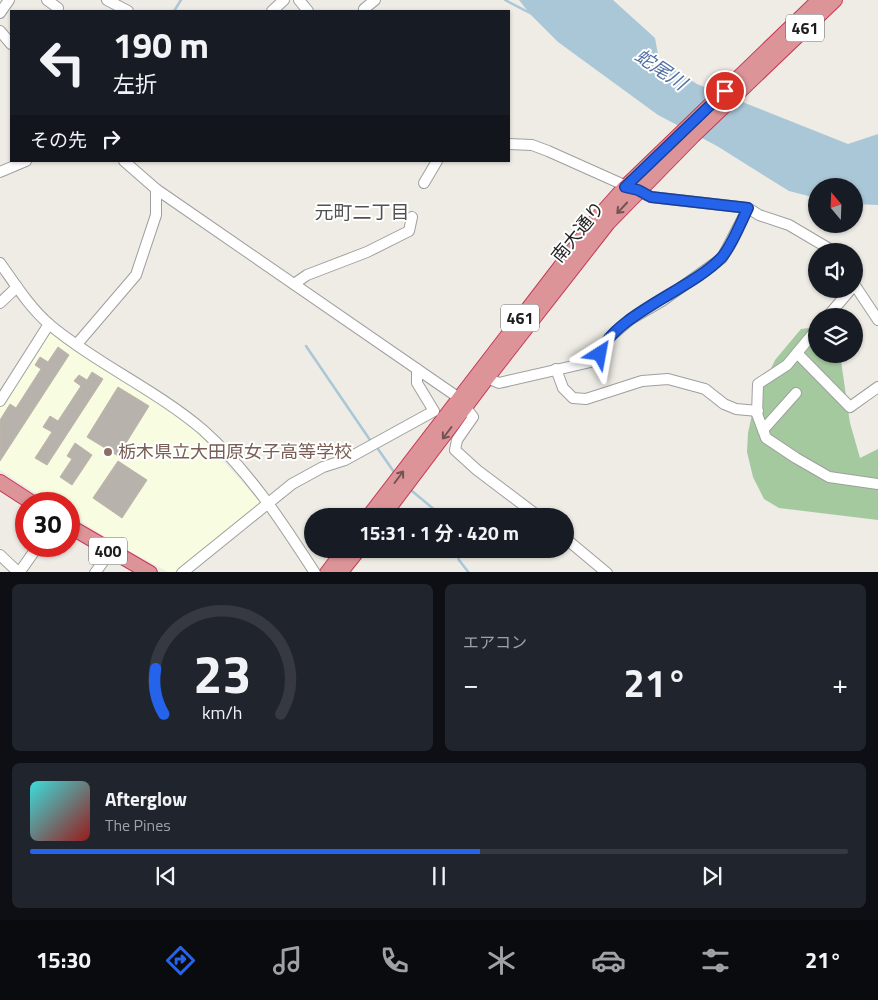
<!DOCTYPE html>
<html lang="ja">
<meta charset="utf-8">
<style>
body{margin:0;font-family:"Titillium Web","Noto Sans JP",sans-serif;background:#20242c;color:#f1f3f6;height:100vh;display:flex;flex-direction:column;font-size:19px;white-space:nowrap}
*{box-sizing:border-box;margin:0}
p{font-size:16px;color:#9ea1a6}
.icon{flex:none;width:28px;height:28px;fill:none;stroke:currentColor;stroke-width:2;stroke-linecap:round;stroke-linejoin:round}
.map{position:relative;height:572px;overflow:hidden}
.details{display:flex;flex-direction:column;gap:12px;padding:12px;background:#0d0f14;flex:1}
.details>*{flex:none}
.guide{position:absolute;left:10px;top:10px;width:500px;height:152px;border-radius:0px;box-shadow:0 1px 4px #0004;background:#171b24;color:#f1f3f6;overflow:hidden}
.needle{width:32px;rotate:341deg}
.buttons{position:absolute;left:808px;top:178px;display:grid;gap:10px}
.buttons a{display:grid;place-items:center;width:55px;height:55px;border-radius:50%;background:#171b24;box-shadow:0 1px 4px #0004;font-size:25px}
.speed{position:absolute;left:15px;top:492px;display:flex;gap:10px;font-size:25px;font-weight:700;text-align:center}
.speed>*{display:grid;place-content:center;width:65px;height:65px;border-radius:50%;background:#171b24;box-shadow:0 1px 4px #0004;line-height:1}
.speed .limit{border:8px solid #d22;background:#fff;color:#111}
.pin{position:absolute;display:grid;place-items:center;width:42px;height:42px;color:#fff;margin:-21px;border:2px solid #fff;border-radius:50%;box-shadow:0 1px 5px #0007}
.me{position:absolute;width:55px;margin:-28px;rotate:34deg;stroke-linejoin:round;filter:drop-shadow(0 0 4px #0008)}
.turn{display:flex;align-items:center;gap:18px;height:105px;padding:0 20px;font-size:22px}
.turn .icon{width:65px;height:65px;stroke-width:2.5}
.turn b{display:block;font-size:35px;line-height:42px}
.then{display:flex;align-items:center;height:48px;padding:0 20px;background:#0003;gap:10px;font-size:19px}
.big{font-size:38px;font-weight:700;line-height:1.1}
.details .widget{flex:1;display:flex;flex-direction:column;justify-content:center;gap:8px;min-width:0;padding:0 18px;border-radius:8px;background:#20242c}
.details .dial{align-items:center;gap:0}
.dial svg{height:130px;overflow:visible;fill:none;stroke:#363941;stroke-width:7;stroke-linecap:round;text-anchor:middle}
.dial text{fill:#f1f3f6;stroke:none}
.song{display:flex;align-items:center;gap:15px}
.cover{width:60px;height:60px;border-radius:8px;background:linear-gradient(135deg,hsl(180 70% 55%),hsl(0 70% 35%))}
.played{height:5px;border-radius:2px;background:linear-gradient(90deg,#2563eb 55%,#363941 55%)}
.keys{display:flex;justify-content:space-around;direction:ltr}
.heat{display:flex;justify-content:space-between;align-items:center;font-size:28px;direction:ltr}
.details .tiles{flex:1;display:grid;gap:12px;grid-template-columns:1fr 1fr}
.widget:last-child{grid-column:span 2}
.trip{position:absolute;left:304px;top:508px;width:270px;height:50px;border-radius:25px;background:#171b24;box-shadow:0 1px 4px #0004;font-weight:700;line-height:50px;text-align:center}
.menu{display:flex;height:80px;justify-content:space-around;align-items:center;background:#090b0e;color:#9ea1a6}
.menu .icon{width:35px;height:35px}
.menu .current{color:#2563eb}
.menu b{font-size:22px;color:#f1f3f6}
.map>svg:first-child{display:block}
.education{fill:#f8fce0}
.forest{fill:#a5c99e}
.water{fill:#aac7d7}
.lines{fill:none;stroke-linecap:round;stroke-linejoin:round}
.stream{stroke:#aac7d7;stroke-width:2.5}
.building{fill:#b7b2ab;stroke:#beb5a9}
.minor-casing{stroke:#9f9f9f;stroke-width:12}
.highway-casing{stroke:#c83655;stroke-width:16}
.minor{stroke:#fff;stroke-width:10}
.highway{stroke:#dd9498;stroke-width:14}
.oneway{stroke:#745355}
.route-casing{stroke:#184099;stroke-width:12}
.route{stroke:#2563eb;stroke-width:9}
.education-dot{fill:#8d6e63;stroke:#fff;stroke-width:2}
.labels{text-anchor:middle;stroke-width:4;stroke-linejoin:round;paint-order:stroke}
.shield{fill:#fff;stroke:#626262;stroke-width:1}
.shield-label{font-size:16px;font-weight:bold;fill:#1e1e1e}
.street-label{font-size:18px;fill:#1e1e1e;stroke:#fff}
.education-label{font-size:18px;fill:#785e54;stroke:#fff;text-anchor:start}
.water-label{font-size:19px;font-style:italic;fill:#5471a4;stroke:#fff}
.neighbourhood-label{font-size:19px;fill:#515151;stroke:#fff}
</style>
<div class="map">
<svg width="878" height="573" viewBox="0 0 878 573">
<rect width="100%" height="100%" fill="#eeece5"/>
<path class="education" d="M51 329 163 406 199 434 261 503 175 572H168L117 544 69 514V504H53L0 470V407Z"/>
<path class="forest" d="M816 327V354H840L850 423 860 458 878 449V520L779 508 764 499 753 477 747 452 748 433 754 405 775 360 801 329Z"/>
<path class="water" d="M519 0H613L655 38 659 60 697 84 848 144 878 134V205L854 204V186H816V198L789 191 717 146 658 115 558 42 530 14Z"/>
<g class="lines">
<g class="stream">
<path d="M505 0 530 13"/>
<path d="M174 11 181 0"/>
<path d="M306 346 370 440"/>
<path d="M378 449 394 472"/>
<path d="M412 491 442 516"/>
<path d="M455 549 459 560 469 573"/>
</g>
</g>
<g class="building">
<path d="M58 347 69 355 0 461V420L10 404 16 408 41 369 35 365 40 357 48 362Z"/>
<path d="M92 372 103 379 47 465 35 458 52 432 43 427 50 416 58 421 81 386 74 381 79 375 87 380Z"/>
<path d="M118 387 149 406 118 456 87 437Z"/>
<path d="M75 443 92 455 72 485 60 477 72 459 67 456Z"/>
<path d="M118 461 147 480 122 518 93 498Z"/>
</g>
<g class="lines">
<defs>
<g id="minor">
<path d="M47 0 58 8"/>
<path d="M107 0 128 11"/>
<path d="M299 0 308 11"/>
<path d="M272 11 284 0"/>
<path d="M365 11 364 9 375 0"/>
<path d="M0 13 9 0"/>
<path d="M0 31 11 44"/>
<path d="M509 144 532 145 548 151 651 197 748 208 759 215 789 225 833 251"/>
<path d="M124 161 156 189 459 398 473 417 457 440 455 450 477 470 538 516"/>
<path d="M0 172 26 161"/>
<path d="M424 183 437 161"/>
<path d="M0 263C15 284 30 308 50 325 97 364 156 390 203 430 249 471 282 522 315 573"/>
<path d="M294 284 307 275 367 252 409 231 412 217"/>
<path d="M854 284 878 320"/>
<path d="M0 303 17 287"/>
<path d="M828 316 851 289"/>
<path d="M816 330 787 365 758 384 757 414 766 438 796 458 829 477 878 484"/>
<path d="M77 344 136 275 156 215V189"/>
<path d="M797 353 850 407 878 387"/>
<path d="M556 369 563 388 573 398 586 399 642 381 668 379 705 389 724 404 736 409 758 411"/>
<path d="M487 378 499 383 595 361 610 337 631 319 662 301 722 258 748 208"/>
<path d="M0 401 49 324"/>
<path d="M763 430 796 393"/>
<path d="M565 538 607 573"/>
<path d="M0 555 19 573"/>
<path d="M19 573 38 546"/>
<path d="M95 573 110 552"/>
<path d="M182 573 292 484 323 467 345 460 434 411 417 383V369"/>
</g>
<g id="highway">
<path d="M0 482 34 504"/>
<path d="M369 516 600 215 625 187 819 0"/>
<path d="M383 516 487 378 608 223 693 136 835 0"/>
<path d="M69 526 150 573"/>
<path d="M327 573 345 549"/>
<path d="M340 573 359 549"/>
</g>
</defs>
<use href="#minor" class="minor-casing"/>
<use href="#highway" class="highway-casing"/>
<use href="#minor" class="minor"/>
<use href="#highway" class="highway"/>
</g>
<defs><path id="oneway-shaft" d="M-6 0H5M1.5-3L5.5 0L1.5 3" fill="none" stroke-width="1.6" stroke-linecap="round" stroke-linejoin="round" transform="scale(1.25)"/></defs>
<g class="oneway">
<use href="#oneway-shaft" transform="translate(622 208) rotate(133)"/>
<use href="#oneway-shaft" transform="translate(447 433) rotate(127)"/>
<use href="#oneway-shaft" transform="translate(399 477) rotate(-53)"/>
</g>
<g class="lines">
<defs>
<path id="route" d="M600 354C612 316 692 289 721 258 731 248 741 222 748 208L651 197 638 190 625 187 725 91"/>
</defs>
<use href="#route" class="route-casing"/>
<use href="#route" class="route"/>
</g>
<circle class="education-dot" cx="108" cy="452" r="5"/>
<g class="labels">
<g class="shield">
<rect x="786" y="14.5" width="38" height="27" rx="4"/>
<rect x="501" y="304.5" width="38" height="27" rx="4"/>
<rect x="89" y="537.5" width="38" height="27" rx="4"/>
</g>
<g class="shield-label">
<text x="805" y="34">461</text>
<text x="520" y="324">461</text>
<text x="108" y="557">400</text>
</g>
<g class="street-label">
<text transform="translate(578 232) rotate(-51)" y="6">南大通り</text>
</g>
<g class="education-label">
<text x="118" y="458">栃木県立大田原女子高等学校</text>
</g>
<g class="water-label">
<text transform="translate(661 69) rotate(34)" y="7">蛇尾川</text>
</g>
<g class="neighbourhood-label">
<text x="362" y="219">元町二丁目</text>
</g>
</g>
</svg>
<div class="buttons">
<a><svg class="needle" viewBox="-14 -14 28 28"><path d="M0-13l5 13h-10z" fill="#e53935"/><path d="M0 13l5-13h-10z" fill="#9ea1a6"/></svg></a>
<a><svg class="icon" aria-label="sound" viewBox="0 0 24 24"><path d="M4 9h4l5-4v14l-5-4H4zM17 9q2 3 0 6"/></svg></a>
<a><svg class="icon" aria-label="layers" viewBox="0 0 24 24"><path d="M12 4l9 5-9 5-9-5zM3 14l9 5 9-5"/></svg></a>
</div>
<div class="speed"><div class="limit">30</div></div>
<div class="pin" style="left:725px;top:91px;background:#d93025"><svg class="icon" aria-label="arrive" viewBox="0 0 24 24"><path d="M6 21V4h12l-3 4 3 4H6"/></svg></div>
<svg class="me" style="left:600px;top:354px" viewBox="-20 -20 40 40"><path d="M0-17L14 15 0 8-14 15z" fill="#2563eb" stroke="#fff" stroke-width="4"/></svg>
<div class="trip">15:31 · 1 分 · 420 m</div>
<div class="guide">
<div class="turn"><svg class="icon" aria-label="left" viewBox="0 0 24 24"><path d="M17 20v-9H6M10 6l-5 5 5 5"/></svg><div><b>190 m</b>左折</div></div>
<div class="then">その先<svg class="icon" aria-label="right" viewBox="0 0 24 24"><path d="M7 20v-9h11M14 6l5 5-5 5"/></svg></div>
</div>
</div>
<section class="details">
<div class="tiles">
<div class="widget dial"><svg viewBox="0 0 100 80">
<path d="M14 69A42 42 0 1 1 86 69"/>
<path d="M14 69A42 42 0 0 1 9 41" stroke="#2563eb"/>
<text x="50" y="56" font-size="32" font-weight="700">23</text>
<text x="50" y="72" font-size="11">km/h</text>
</svg></div>
<div class="widget"><p>エアコン</p>
<div class="heat"><a>−</a><b class="big">21°</b><a>+</a></div>
</div>
<div class="widget">
<div class="song"><i class="cover"></i><div><b>Afterglow</b><p>The Pines</p></div></div>
<div class="played"></div>
<div class="keys"><svg class="icon" aria-label="previous" viewBox="0 0 24 24"><path d="M18 5L8 12l10 7zM5 5v14"/></svg><svg class="icon" aria-label="pause" viewBox="0 0 24 24"><path d="M8 5v14M16 5v14"/></svg><svg class="icon" aria-label="next" viewBox="0 0 24 24"><path d="M6 5l10 7-10 7zM19 5v14"/></svg></div>
</div>
</div>
</section>
<nav class="menu">
<b>15:30</b>
<svg class="icon current" aria-label="directions" viewBox="0 0 24 24"><path d="M12 3l9 9-9 9-9-9zM9 14v-3h6M13 9l2 2-2 2"/></svg>
<svg class="icon" aria-label="music" viewBox="0 0 24 24"><path d="M9 18V5l10-2v13"/><circle cx="6" cy="18" r="3"/><circle cx="16" cy="16" r="3"/></svg>
<svg class="icon" aria-label="phone" viewBox="0 0 24 24"><path d="M5 4h4l2 5-3 2q2 4 5 5l2-3 5 2v4C11 20 4 13 5 4z"/></svg>
<svg class="icon" aria-label="climate" viewBox="0 0 24 24"><path d="M12 3v18M4 7l16 10M4 17L20 7"/></svg>
<svg class="icon" aria-label="car" viewBox="0 0 24 24"><path d="M5 17H2v-5l4-1 3-4h7l3 4 3 1v5h-3M9 17h6M6 11h13"/><circle cx="7" cy="17" r="2"/><circle cx="17" cy="17" r="2"/></svg>
<svg class="icon" aria-label="filters" viewBox="0 0 24 24"><path d="M4 7h16M4 17h16"/><circle cx="9" cy="7" r="2"/><circle cx="15" cy="17" r="2"/></svg>
<b>21°</b>
</nav>
